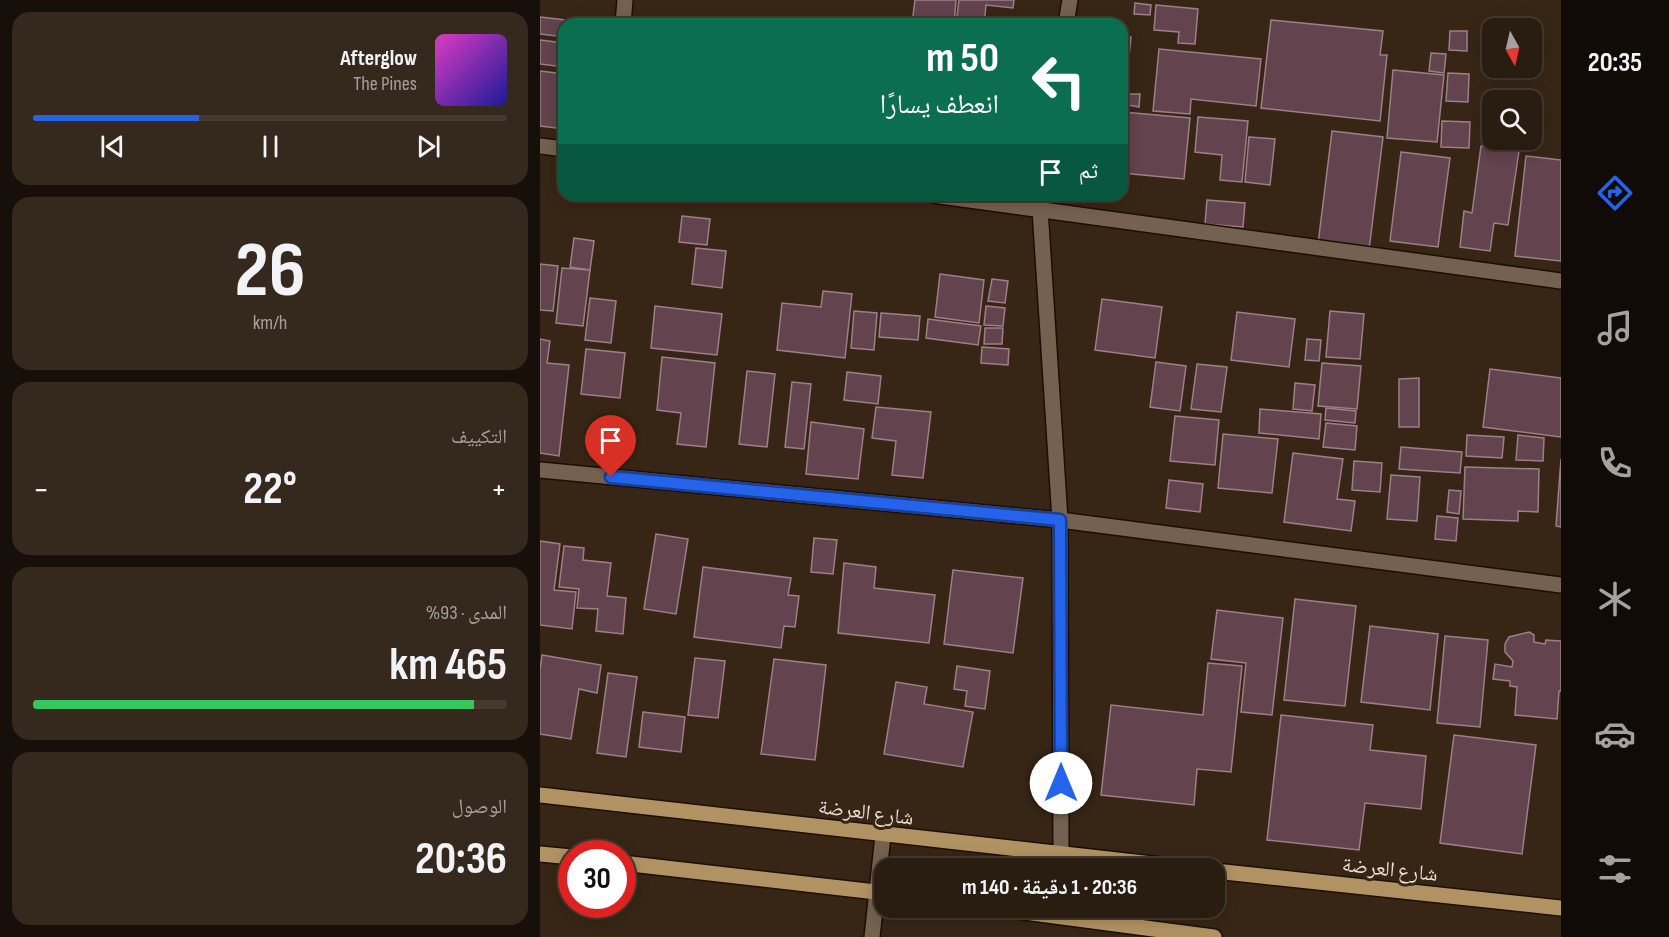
<!DOCTYPE html>
<html lang="ar">
<meta charset="utf-8">
<style>
body{margin:0;font-family:"Sofia Sans Condensed","Noto Naskh Arabic",sans-serif;background:#35291e;color:#f1f3f6;direction:rtl;height:100vh;display:flex;flex-direction:column;font-size:22px;white-space:nowrap}
*{box-sizing:border-box;margin:0}
p{font-size:20px;color:#a5a19f}
.icon{flex:none;width:33px;height:33px;fill:none;stroke:currentColor;stroke-width:2;stroke-linecap:round;stroke-linejoin:round}
.map{position:relative;flex:1;overflow:hidden;direction:ltr}
.drawer{display:flex;flex-direction:column;gap:12px;padding:12px;background:#170f09;width:540px}
.drawer>*{flex:none}
.hud{position:absolute;left:18px;top:18px;width:570px;height:183px;border-radius:18px;box-shadow:0 3px 15px #0003,0 0 0 2px #453a30;direction:rtl;background:#0b6e4f;color:#fff;overflow:hidden}
.needle{width:39px;rotate:172deg}
.buttons{position:absolute;left:942px;top:18px;display:grid;gap:12px}
.buttons a{display:grid;place-items:center;width:60px;height:60px;border-radius:12px;background:#291c10;box-shadow:0 3px 15px #0003,0 0 0 2px #453a30;font-size:30px}
.speed{position:absolute;left:18px;top:840px;display:flex;gap:12px;font-size:30px;font-weight:700;text-align:center}
.speed>*{display:grid;place-content:center;width:78px;height:78px;border-radius:50%;background:#291c10;box-shadow:0 3px 15px #0003,0 0 0 2px #453a30;line-height:1}
.speed .limit{border:9px solid #d22;background:#fff;color:#111}
.pin{position:absolute;display:grid;place-items:center;width:51px;height:51px;color:#fff;margin:-62px -26px;border-radius:50% 50% 50% 0;rotate:-45deg;box-shadow:0 0 6px #0007}
.pin .icon{rotate:45deg}
.me{position:absolute;width:66px;margin:-33px;rotate:0deg;stroke-linejoin:round;filter:drop-shadow(0 0 4px #0008)}
.turn{display:flex;align-items:center;gap:21px;height:126px;padding:0 30px;font-size:27px}
.turn .icon{width:78px;height:78px;stroke-width:2.5}
.turn b{display:block;font-size:42px;line-height:51px}
.then{display:flex;align-items:center;height:57px;padding:0 30px;background:#0003;gap:12px;font-size:22px}
.big{font-size:45px;font-weight:700;line-height:1.1}
.drawer .widget{flex:1;display:flex;flex-direction:column;justify-content:center;gap:9px;min-width:0;padding:0 21px;border-radius:18px;background:#35291e}
.drawer .dial{align-items:center;gap:0}
.dial b{font-size:78px;line-height:1}
.song{display:flex;align-items:center;gap:18px}
.cover{width:72px;height:72px;border-radius:9px;background:linear-gradient(135deg,hsl(310 70% 55%),hsl(240 70% 35%))}
.played{height:6px;border-radius:3px;background:linear-gradient(90deg,#2563eb 35%,#453a30 35%)}
.keys{display:flex;justify-content:space-around;direction:ltr}
.heat{display:flex;justify-content:space-between;align-items:center;font-size:33px;direction:ltr}
.charge{height:9px;border-radius:4px;background:linear-gradient(90deg,#34c759 93%,#453a30 0)}
.trip{position:absolute;left:334px;top:858px;width:351px;height:60px;border-radius:18px;background:#291c10;box-shadow:0 3px 15px #0003,0 0 0 2px #453a30;font-weight:700;line-height:60px;text-align:center;direction:rtl}
main{display:flex;flex:1;min-height:0}
.dock{display:flex;flex-direction:column;width:108px;justify-content:space-around;align-items:center;background:#100b06;color:#a5a19f}
.dock .icon{width:42px;height:42px}
.dock .selected{color:#2563eb}
.dock b{font-size:27px;color:#f1f3f6}
.map>svg:first-child{display:block}
.building{fill:#63434d;stroke:#9d7f88;stroke-width:1.5}
.lines{fill:none;stroke-linecap:round;stroke-linejoin:round}
.minor-casing{stroke:#1e0e01;stroke-width:18}
.primary-casing{stroke:#1e0e01;stroke-width:18}
.minor{stroke:#75614f;stroke-width:15}
.primary{stroke:#b19363;stroke-width:15}
.route-casing{stroke:#184099;stroke-width:15}
.route{stroke:#2563eb;stroke-width:10}
.labels{text-anchor:middle;stroke-width:6;stroke-linejoin:round;paint-order:stroke}
.street-label{font-size:21px;fill:#e9ddd3;stroke:#372615}
</style>
<main>
<nav class="dock">
<b>20:35</b>
<svg class="icon selected" aria-label="directions" viewBox="0 0 24 24"><path d="M12 3l9 9-9 9-9-9zM9 14v-3h6M13 9l2 2-2 2"/></svg>
<svg class="icon" aria-label="music" viewBox="0 0 24 24"><path d="M9 18V5l10-2v13"/><circle cx="6" cy="18" r="3"/><circle cx="16" cy="16" r="3"/></svg>
<svg class="icon" aria-label="phone" viewBox="0 0 24 24"><path d="M5 4h4l2 5-3 2q2 4 5 5l2-3 5 2v4C11 20 4 13 5 4z"/></svg>
<svg class="icon" aria-label="climate" viewBox="0 0 24 24"><path d="M12 3v18M4 7l16 10M4 17L20 7"/></svg>
<svg class="icon" aria-label="car" viewBox="0 0 24 24"><path d="M5 17H2v-5l4-1 3-4h7l3 4 3 1v5h-3M9 17h6M6 11h13"/><circle cx="7" cy="17" r="2"/><circle cx="17" cy="17" r="2"/></svg>
<svg class="icon" aria-label="filters" viewBox="0 0 24 24"><path d="M4 7h16M4 17h16"/><circle cx="9" cy="7" r="2"/><circle cx="15" cy="17" r="2"/></svg>
</nav>
<div class="map">
<svg width="1021" height="937" viewBox="0 0 1021 937">
<rect width="100%" height="100%" fill="#372615"/>
<g class="building">
<path d="M375 0H416L414 24H372Z"/>
<path d="M419 0H474L473 8 446 5 444 24H416Z"/>
<path d="M595 3 611 5 610 15 594 14Z"/>
<path d="M616 5 658 9 655 44 638 43 639 32 614 30Z"/>
<path d="M0 17 52 23 24 24V37L0 34Z"/>
<path d="M731 20 843 31 840 55H847L840 121 721 108Z"/>
<path d="M910 31H927V51L909 50Z"/>
<path d="M582 37H591L588 67H582Z"/>
<path d="M0 40 24 43V67L0 64Z"/>
<path d="M619 49 721 59 716 106 651 99 650 114 613 111Z"/>
<path d="M891 53 906 54 904 73 889 71Z"/>
<path d="M853 70 904 75 897 142 847 138Z"/>
<path d="M0 71 24 74V129L0 126Z"/>
<path d="M908 73 929 74 928 102 906 101Z"/>
<path d="M589 94H600L599 107 588 105Z"/>
<path d="M583 112 650 118 644 179 582 173Z"/>
<path d="M658 117 708 121 702 182 680 180 682 155 655 152Z"/>
<path d="M902 121 930 122 929 148 901 147Z"/>
<path d="M792 131 843 137 829 250 778 244Z"/>
<path d="M709 137 735 139 730 185 705 182Z"/>
<path d="M941 146 979 151 968 225 954 223 950 251 920 247 924 211 932 213Z"/>
<path d="M861 152 910 158 898 247 850 241Z"/>
<path d="M986 156 1021 160V261L975 256Z"/>
<path d="M667 200 705 203 703 227 665 224Z"/>
<path d="M142 216 170 219 167 245 139 242Z"/>
<path d="M34 238 54 241 50 270 30 267Z"/>
<path d="M156 248 186 251 182 288 152 284Z"/>
<path d="M0 264 18 266 13 311 0 310Z"/>
<path d="M22 268 50 270 43 326 16 323Z"/>
<path d="M400 274 444 280 439 323 395 317Z"/>
<path d="M452 279 468 281 465 303 448 301Z"/>
<path d="M283 291 312 294 305 358 237 350 242 303 281 307Z"/>
<path d="M50 298 76 301 71 343 45 340Z"/>
<path d="M562 299 622 307 615 358 555 350Z"/>
<path d="M115 306 182 314 177 355 111 348Z"/>
<path d="M446 306 465 308 463 326 444 325Z"/>
<path d="M314 311 337 313 334 350 311 348Z"/>
<path d="M790 311 824 314 820 359 786 357Z"/>
<path d="M697 312 755 319 749 367 691 360Z"/>
<path d="M341 313 380 316 378 340 339 337Z"/>
<path d="M388 319 441 326 438 345 386 338Z"/>
<path d="M445 328H463L462 344H444Z"/>
<path d="M0 339 10 341 7 363 29 365 19 456 0 453Z"/>
<path d="M767 339 781 340 779 361 765 360Z"/>
<path d="M442 347 469 349 468 365 441 363Z"/>
<path d="M46 349 85 353 80 398 41 394Z"/>
<path d="M122 357 175 363 166 447 137 444 141 413 117 410Z"/>
<path d="M616 362 646 366 640 411 610 407Z"/>
<path d="M782 363 821 366 817 409 778 406Z"/>
<path d="M657 364 687 367 681 412 651 409Z"/>
<path d="M950 369 1021 378V437L943 427Z"/>
<path d="M207 371 235 374 227 447 199 444Z"/>
<path d="M307 372 341 376 338 404 304 400Z"/>
<path d="M879 378V427H859V379Z"/>
<path d="M252 382 271 384 264 449 245 447Z"/>
<path d="M755 383 775 385 772 411 753 409Z"/>
<path d="M336 407 391 412 383 478 352 475 356 441 332 438Z"/>
<path d="M786 408 816 411 815 423 785 420Z"/>
<path d="M720 409 781 414 779 439 719 433Z"/>
<path d="M635 416 679 420 675 465 630 461Z"/>
<path d="M271 422 324 429 318 479 266 474Z"/>
<path d="M786 423 817 426 815 450 783 447Z"/>
<path d="M683 434 738 439 732 493 678 488Z"/>
<path d="M927 435 964 437 962 458 926 456Z"/>
<path d="M978 435 1004 438 1003 461 976 460Z"/>
<path d="M861 447 922 452 920 473 859 469Z"/>
<path d="M753 453 803 459 797 499 815 501 811 531 744 522Z"/>
<path d="M1021 459V527L1016 526Z"/>
<path d="M814 461 842 463 840 492 812 490Z"/>
<path d="M925 467 999 469 998 512 978 511V521L923 519Z"/>
<path d="M851 475 880 477 877 521 847 519Z"/>
<path d="M629 480 663 484 660 512 626 508Z"/>
<path d="M909 490 921 491 919 514 907 512Z"/>
<path d="M897 516 918 518 916 541 895 539Z"/>
<path d="M116 534 148 539 136 614 104 609Z"/>
<path d="M274 538 297 540 293 574 271 572Z"/>
<path d="M0 541 20 544 14 590 36 592 32 629 0 625Z"/>
<path d="M24 546 44 548 43 560 71 563 67 596 86 598 83 634 56 631 58 609 37 608 39 589 19 587Z"/>
<path d="M304 563 336 567 334 588 395 595 389 643 298 633Z"/>
<path d="M163 567 251 578 248 595 259 596 255 627 244 626 241 648 154 637Z"/>
<path d="M413 570 483 578 473 653 404 644Z"/>
<path d="M755 599 816 606 805 706 744 700Z"/>
<path d="M677 610 743 618 732 715 701 712 706 663 671 659Z"/>
<path d="M830 626 898 634 890 710 821 702Z"/>
<path d="M989 632 994 635V642L1005 644 1006 640 1021 641V691H1019L1017 719 975 715 977 687 970 686V681L953 679 955 664 972 667 973 661 965 652V644L969 637Z"/>
<path d="M905 636 948 640 940 727 897 723Z"/>
<path d="M2 655 61 665 57 693 39 689 31 739 0 734V670Z"/>
<path d="M155 658 185 661 178 718 148 715Z"/>
<path d="M234 659 286 665 275 760 221 754Z"/>
<path d="M668 663 702 666 691 772 657 769 654 805 561 795 571 705 663 715Z"/>
<path d="M417 666 450 671 445 709 425 706 427 691 414 689Z"/>
<path d="M68 673 97 677 86 757 57 753Z"/>
<path d="M356 682 387 687 384 704 433 712 423 767 344 754Z"/>
<path d="M103 712 145 717 141 752 99 747Z"/>
<path d="M741 715 833 725 830 750 886 756 881 809 825 803 819 850 727 840Z"/>
<path d="M914 735 996 745 982 854 900 843Z"/>
</g>
<g class="lines">
<defs>
<g id="minor">
<path d="M83 24 85 0"/>
<path d="M526 24 530 0"/>
<path d="M0 146 24 149"/>
<path d="M393 195 1021 281"/>
<path d="M502 195 500 209 520 520 521 855"/>
<path d="M0 470 520 520 1021 585"/>
<path d="M332 937 343 835"/>
</g>
<g id="primary">
<path d="M0 795 648 868"/>
<path d="M0 854 32 857"/>
<path d="M82 863 345 893"/>
<path d="M675 871 1021 908"/>
<path d="M453 908 674 937"/>
</g>
</defs>
<use href="#minor" class="minor-casing"/>
<use href="#primary" class="primary-casing"/>
<use href="#minor" class="minor"/>
<use href="#primary" class="primary"/>
</g>
<g class="lines">
<defs>
<path id="route" d="M71 477 520 520 521 783"/>
</defs>
<use href="#route" class="route-casing"/>
<use href="#route" class="route"/>
</g>
<g class="labels">
<g class="street-label">
<text transform="translate(326 812) rotate(7)" y="7">شارع العرضة</text>
<text transform="translate(850 869) rotate(6)" y="7">شارع العرضة</text>
</g>
</g>
</svg>
<div class="buttons">
<a><svg class="needle" viewBox="-14 -14 28 28"><path d="M0-13l5 13h-10z" fill="#e53935"/><path d="M0 13l5-13h-10z" fill="#a5a19f"/></svg></a>
<a><svg class="icon" aria-label="search" viewBox="0 0 24 24"><circle cx="10" cy="10" r="6"/><path d="M15 15l6 6"/></svg></a>
</div>
<div class="speed"><div class="limit">30</div></div>
<div class="pin" style="left:71px;top:477px;background:#d93025"><svg class="icon" aria-label="arrive" viewBox="0 0 24 24"><path d="M6 21V4h12l-3 4 3 4H6"/></svg></div>
<svg class="me" style="left:521px;top:783px" viewBox="-20 -20 40 40"><circle r="19" fill="#fff"/><path d="M0-13L10 11 0 6-10 11z" fill="#2563eb"/></svg>
<div class="trip">20:36 · 1 دقيقة · 140 m</div>
<div class="hud">
<div class="turn"><svg class="icon" aria-label="left" viewBox="0 0 24 24"><path d="M17 20v-9H6M10 6l-5 5 5 5"/></svg><div><b>50 m</b>انعطف يسارًا</div></div>
<div class="then">ثم<svg class="icon" aria-label="arrive" viewBox="0 0 24 24"><path d="M6 21V4h12l-3 4 3 4H6"/></svg></div>
</div>
</div>
<section class="drawer">
<div class="widget">
<div class="song"><i class="cover"></i><div><b>Afterglow</b><p>The Pines</p></div></div>
<div class="played"></div>
<div class="keys"><svg class="icon" aria-label="previous" viewBox="0 0 24 24"><path d="M18 5L8 12l10 7zM5 5v14"/></svg><svg class="icon" aria-label="pause" viewBox="0 0 24 24"><path d="M8 5v14M16 5v14"/></svg><svg class="icon" aria-label="next" viewBox="0 0 24 24"><path d="M6 5l10 7-10 7zM19 5v14"/></svg></div>
</div>
<div class="widget dial"><b>26</b><p>km/h</p></div>
<div class="widget"><p>التكييف</p>
<div class="heat"><a>−</a><b class="big">22°</b><a>+</a></div>
</div>
<div class="widget"><p>المدى · 93%</p><b class="big">465 km</b><div class="charge"></div></div>
<div class="widget"><p>الوصول</p><b class="big">20:36</b></div>
</section>
</main>
